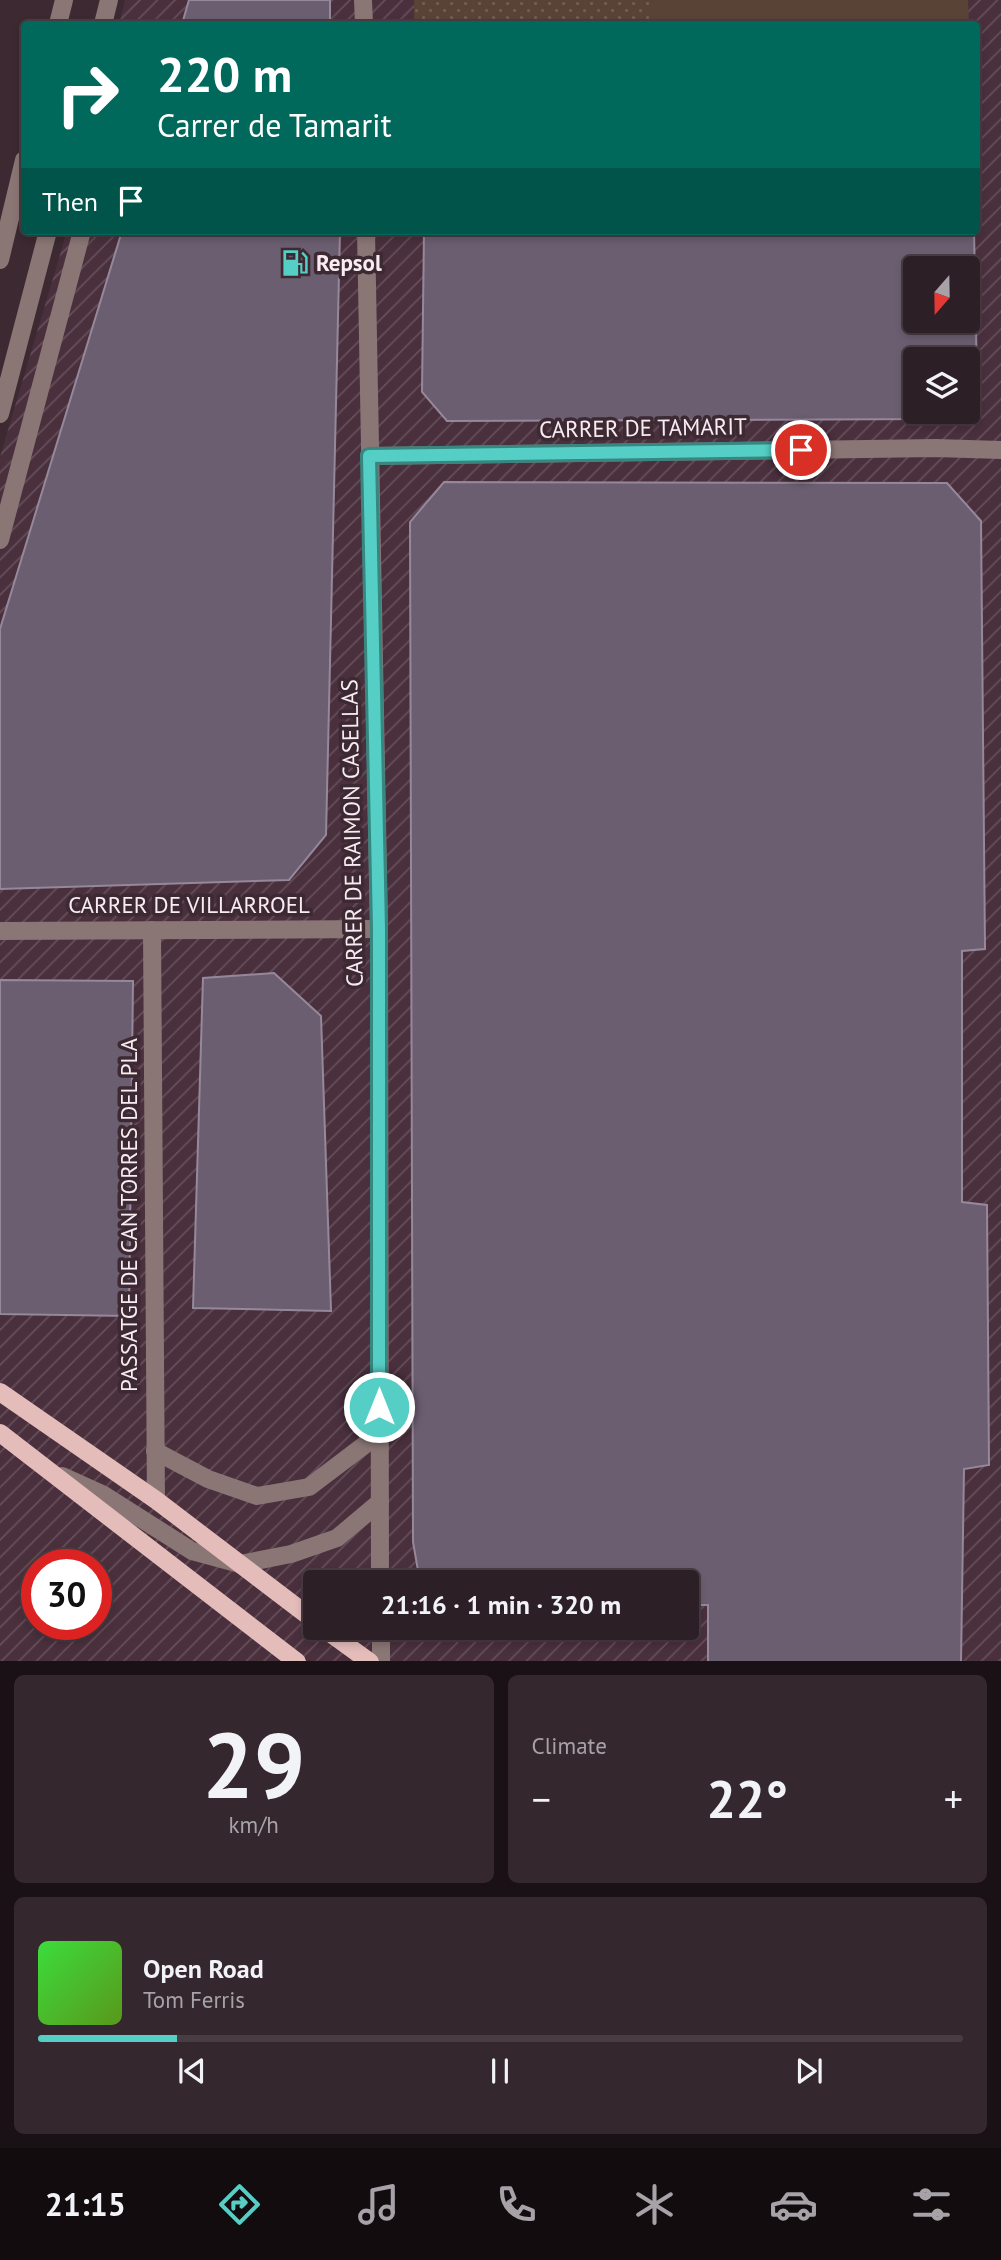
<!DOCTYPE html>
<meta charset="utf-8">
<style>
body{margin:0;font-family:"PT Sans",sans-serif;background:#35272e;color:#f1f3f6;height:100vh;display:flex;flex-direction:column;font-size:26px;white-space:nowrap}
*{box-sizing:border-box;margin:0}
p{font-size:23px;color:#a7a2a7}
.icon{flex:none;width:38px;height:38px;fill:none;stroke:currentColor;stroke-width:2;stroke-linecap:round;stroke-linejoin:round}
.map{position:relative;height:1661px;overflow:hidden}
.details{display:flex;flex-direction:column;gap:14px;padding:14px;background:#191115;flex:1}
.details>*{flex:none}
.hud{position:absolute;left:21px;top:21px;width:959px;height:214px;border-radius:7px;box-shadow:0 4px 10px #0003,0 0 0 2px #483d43;background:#00695c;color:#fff;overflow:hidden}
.needle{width:46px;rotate:200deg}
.fabs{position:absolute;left:903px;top:256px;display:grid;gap:14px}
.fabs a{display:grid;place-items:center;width:77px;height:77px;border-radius:7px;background:#2d1f26;box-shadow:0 4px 10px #0003,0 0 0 2px #483d43;font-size:35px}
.speed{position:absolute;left:21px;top:1549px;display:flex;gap:14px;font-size:35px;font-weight:700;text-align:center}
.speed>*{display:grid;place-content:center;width:91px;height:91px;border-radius:50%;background:#2d1f26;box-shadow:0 4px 10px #0003,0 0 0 2px #483d43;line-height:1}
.speed .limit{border:10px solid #d22;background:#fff;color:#111}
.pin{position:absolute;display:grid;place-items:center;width:60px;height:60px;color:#fff;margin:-30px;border:4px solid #fff;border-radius:50%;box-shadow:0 2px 7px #0007}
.me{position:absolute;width:77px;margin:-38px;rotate:0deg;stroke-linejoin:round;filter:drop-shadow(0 0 5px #0008)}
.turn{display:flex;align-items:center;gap:24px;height:147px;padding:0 21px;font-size:32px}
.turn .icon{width:91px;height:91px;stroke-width:2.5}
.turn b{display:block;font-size:49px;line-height:60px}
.then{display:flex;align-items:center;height:66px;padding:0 21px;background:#0003;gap:14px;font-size:26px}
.big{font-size:52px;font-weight:700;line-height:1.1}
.details .tile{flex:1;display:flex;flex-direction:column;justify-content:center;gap:10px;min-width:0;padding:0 24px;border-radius:10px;background:#35272e}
.details .dial{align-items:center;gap:0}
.dial b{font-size:91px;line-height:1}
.song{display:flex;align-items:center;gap:21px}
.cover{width:84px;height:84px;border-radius:10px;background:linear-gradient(135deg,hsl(120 70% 55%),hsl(90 70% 35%))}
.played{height:7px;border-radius:4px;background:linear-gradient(90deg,#55cec5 15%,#483d43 15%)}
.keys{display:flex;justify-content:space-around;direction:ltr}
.heat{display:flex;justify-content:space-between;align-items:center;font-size:38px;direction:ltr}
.details .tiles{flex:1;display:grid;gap:14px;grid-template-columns:1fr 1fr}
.tile:last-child{grid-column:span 2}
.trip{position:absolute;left:303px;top:1570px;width:396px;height:70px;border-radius:7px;background:#2d1f26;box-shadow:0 4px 10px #0003,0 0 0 2px #483d43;font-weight:700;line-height:70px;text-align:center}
.menu{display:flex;height:112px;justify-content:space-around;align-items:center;background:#120c0f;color:#a7a2a7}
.menu .icon{width:49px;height:49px}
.menu .on{color:#55cec5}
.menu b{font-size:32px;color:#f1f3f6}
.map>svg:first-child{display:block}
.industrial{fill:url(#industrial-furrows);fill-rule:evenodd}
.grass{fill:url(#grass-dots)}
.green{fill:#584336}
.building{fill:#6b5e70;stroke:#96889b;stroke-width:2;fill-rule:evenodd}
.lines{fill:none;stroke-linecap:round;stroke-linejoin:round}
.minor{stroke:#8a7675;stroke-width:18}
.major{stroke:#e4bcba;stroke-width:18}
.route-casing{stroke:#378680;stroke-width:18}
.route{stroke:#55cec5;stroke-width:12}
.labels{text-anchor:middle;stroke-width:7;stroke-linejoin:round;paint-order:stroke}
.poi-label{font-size:23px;font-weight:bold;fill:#f8ebf1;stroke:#3c2932;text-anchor:start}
.street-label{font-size:23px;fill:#f8ebf1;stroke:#3c2932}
</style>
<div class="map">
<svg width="1001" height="1662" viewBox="0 0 1001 1662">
<defs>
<pattern id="industrial-furrows" width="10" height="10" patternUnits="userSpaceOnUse" patternTransform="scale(1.75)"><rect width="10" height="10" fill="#4a303d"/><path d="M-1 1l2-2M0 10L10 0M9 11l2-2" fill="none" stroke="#654e5a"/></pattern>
<pattern id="grass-dots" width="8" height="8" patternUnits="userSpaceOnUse" patternTransform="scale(1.75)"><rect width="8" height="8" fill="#584336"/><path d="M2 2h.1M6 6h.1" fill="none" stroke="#715e54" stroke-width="1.8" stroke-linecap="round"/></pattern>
</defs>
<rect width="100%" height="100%" fill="#3c2932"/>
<path class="industrial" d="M125 0H1001V1661L0 1662V457L67 231H976V24H119ZM915 268H968V320H915ZM915 359H968V411H915ZM37 1564H96V1624H37ZM315 1582H686V1628H315Z"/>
<rect class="grass" x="414" y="0" width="235" height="24"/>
<path class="green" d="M649 0H968L969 24H649Z"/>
<g class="building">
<path d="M189 0H330V24H182Z"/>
<path d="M122 231H340L326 835 289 880 0 889V629Z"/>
<path d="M424 231H974L977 380 968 390V359H915V411H946L939 419 447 421 422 392ZM915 268H968V320H915Z"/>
<path d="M444 482 947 483 981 521 985 949 962 951V1202L987 1205 989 1465 964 1469 961 1662H708V1605H686V1582H420L413 1542 410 522Z"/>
<path d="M274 973 321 1016 331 1311 193 1308 203 978Z"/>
<path d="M0 980 133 981 129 1316 0 1314Z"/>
</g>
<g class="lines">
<g class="minor">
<path d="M363 0 364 24"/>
<path d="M58 24 64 0"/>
<path d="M103 24 109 0"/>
<path d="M366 231 379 929 380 1582"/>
<path d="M0 260 24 160"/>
<path d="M0 414 48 231"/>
<path d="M369 456 936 448 1001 450"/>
<path d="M0 540 82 231"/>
<path d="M152 930 156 1500"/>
<path d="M0 931 379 929"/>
<path d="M155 1451 208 1479 257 1496 309 1487 379 1434"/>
<path d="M62 1476 104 1495 192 1551 240 1564 291 1554 337 1538 380 1502"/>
<path d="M381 1628V1662"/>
</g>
<g class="major">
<path d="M0 1392 156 1500 315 1621"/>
<path d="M0 1433 297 1662"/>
<path d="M323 1628 370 1662"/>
</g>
</g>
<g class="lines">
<defs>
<path id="route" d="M379 1407V929L369 456 801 450"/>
</defs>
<use href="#route" class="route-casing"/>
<use href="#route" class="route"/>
</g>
<defs>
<symbol id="fuel-bare" viewBox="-9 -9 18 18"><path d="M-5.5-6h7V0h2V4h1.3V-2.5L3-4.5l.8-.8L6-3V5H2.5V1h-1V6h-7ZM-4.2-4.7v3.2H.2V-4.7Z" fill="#55cec5" stroke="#3c2932" stroke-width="2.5" paint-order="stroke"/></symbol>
</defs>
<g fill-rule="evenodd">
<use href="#fuel-bare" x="276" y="244" width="38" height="38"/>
</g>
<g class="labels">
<g class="poi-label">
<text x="316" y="271">Repsol</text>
</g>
<g class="street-label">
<text transform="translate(643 428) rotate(-1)" y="8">CARRER DE TAMARIT</text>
<text transform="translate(352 833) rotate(-91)" y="8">CARRER DE RAIMON CASELLAS</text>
<text x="189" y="913">CARRER DE VILLARROEL</text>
<text transform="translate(129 1215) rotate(-90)" y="8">PASSATGE DE CAN TORRES DEL PLA</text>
</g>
</g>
</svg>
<div class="fabs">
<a><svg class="needle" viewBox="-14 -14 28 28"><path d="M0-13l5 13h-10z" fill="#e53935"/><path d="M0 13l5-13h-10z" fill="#a7a2a7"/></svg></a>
<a><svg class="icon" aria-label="layers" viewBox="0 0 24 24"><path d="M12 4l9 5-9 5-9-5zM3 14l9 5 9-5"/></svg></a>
</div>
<div class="speed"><div class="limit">30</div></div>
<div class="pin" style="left:801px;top:450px;background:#d93025"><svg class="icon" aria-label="arrive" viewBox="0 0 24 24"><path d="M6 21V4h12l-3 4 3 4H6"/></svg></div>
<svg class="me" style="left:379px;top:1407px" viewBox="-20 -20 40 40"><circle r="17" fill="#55cec5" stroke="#fff" stroke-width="3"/><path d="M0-11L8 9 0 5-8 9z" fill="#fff"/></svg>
<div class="trip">21:16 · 1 min · 320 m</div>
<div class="hud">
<div class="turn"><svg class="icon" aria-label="right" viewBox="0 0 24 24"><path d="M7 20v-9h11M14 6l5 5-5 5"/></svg><div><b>220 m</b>Carrer de Tamarit</div></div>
<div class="then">Then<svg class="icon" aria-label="arrive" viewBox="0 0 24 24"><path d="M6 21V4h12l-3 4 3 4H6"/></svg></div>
</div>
</div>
<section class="details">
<div class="tiles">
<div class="tile dial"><b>29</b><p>km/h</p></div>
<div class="tile"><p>Climate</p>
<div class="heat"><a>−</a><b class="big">22°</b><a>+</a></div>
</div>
<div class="tile">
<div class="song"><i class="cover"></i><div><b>Open Road</b><p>Tom Ferris</p></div></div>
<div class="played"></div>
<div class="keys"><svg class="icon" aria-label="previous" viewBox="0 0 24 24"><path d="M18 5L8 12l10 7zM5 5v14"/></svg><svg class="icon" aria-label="pause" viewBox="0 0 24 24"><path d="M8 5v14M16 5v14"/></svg><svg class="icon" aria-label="next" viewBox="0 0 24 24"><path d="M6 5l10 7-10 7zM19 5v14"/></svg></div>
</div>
</div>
</section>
<nav class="menu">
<b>21:15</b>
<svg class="icon on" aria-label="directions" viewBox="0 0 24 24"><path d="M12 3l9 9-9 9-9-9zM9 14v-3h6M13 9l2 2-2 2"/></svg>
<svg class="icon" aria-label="music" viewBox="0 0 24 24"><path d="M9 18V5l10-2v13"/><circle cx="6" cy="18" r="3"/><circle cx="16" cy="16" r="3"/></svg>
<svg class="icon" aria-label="phone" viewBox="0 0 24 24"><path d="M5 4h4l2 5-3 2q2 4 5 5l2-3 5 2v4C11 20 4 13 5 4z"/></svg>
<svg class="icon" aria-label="climate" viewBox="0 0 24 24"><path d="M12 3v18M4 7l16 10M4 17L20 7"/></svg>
<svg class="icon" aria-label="car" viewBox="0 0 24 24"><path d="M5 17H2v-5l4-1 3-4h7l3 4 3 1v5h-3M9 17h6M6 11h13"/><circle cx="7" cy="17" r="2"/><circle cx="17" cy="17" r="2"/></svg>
<svg class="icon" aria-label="filters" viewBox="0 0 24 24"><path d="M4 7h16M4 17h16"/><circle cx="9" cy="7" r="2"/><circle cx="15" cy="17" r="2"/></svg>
</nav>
